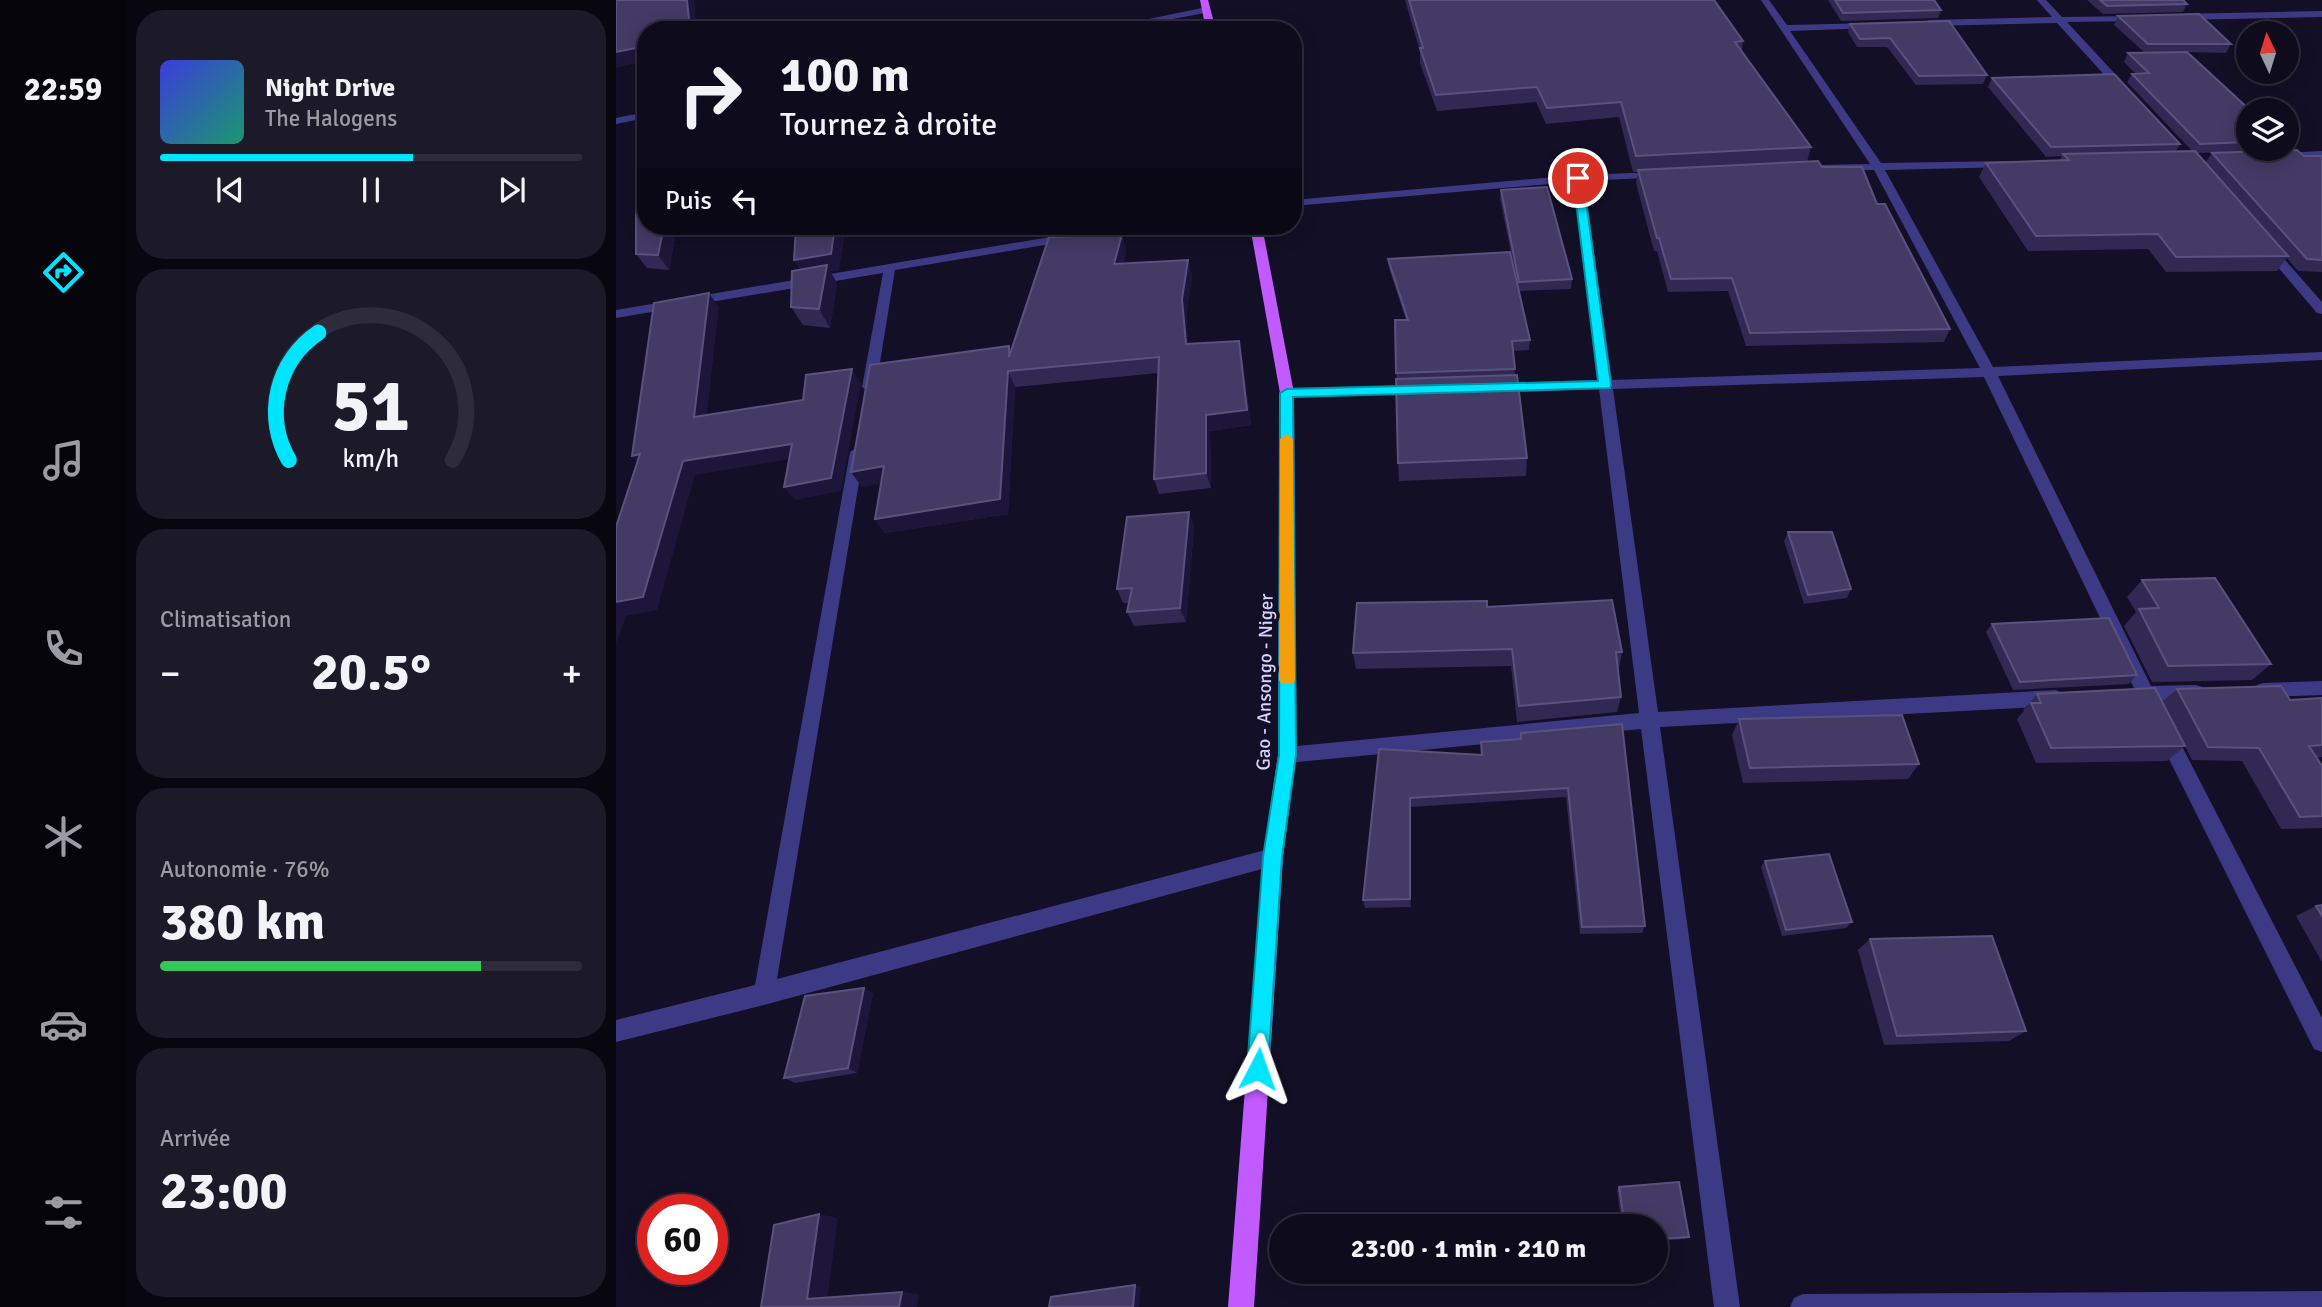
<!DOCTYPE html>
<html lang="fr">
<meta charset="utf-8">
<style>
body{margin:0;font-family:Signika,sans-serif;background:#1c1929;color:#f1f3f6;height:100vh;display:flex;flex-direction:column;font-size:26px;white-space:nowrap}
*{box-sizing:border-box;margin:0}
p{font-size:23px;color:#9b9ba3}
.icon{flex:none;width:38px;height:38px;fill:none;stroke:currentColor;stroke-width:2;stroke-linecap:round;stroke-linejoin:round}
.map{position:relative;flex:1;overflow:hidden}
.sheet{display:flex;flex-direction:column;gap:10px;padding:10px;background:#08060f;width:490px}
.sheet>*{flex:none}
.top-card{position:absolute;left:21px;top:21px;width:665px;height:214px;border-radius:28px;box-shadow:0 4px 18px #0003,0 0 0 2px #2e2b3b;background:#0e0b1c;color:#f1f3f6;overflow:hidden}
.needle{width:46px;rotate:356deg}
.fabs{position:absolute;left:1620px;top:21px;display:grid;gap:14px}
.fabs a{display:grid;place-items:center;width:63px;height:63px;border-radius:50%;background:#0e0b1c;box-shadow:0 4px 18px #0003,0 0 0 2px #2e2b3b;font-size:35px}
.speed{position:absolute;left:21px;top:1194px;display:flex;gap:14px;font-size:35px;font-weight:700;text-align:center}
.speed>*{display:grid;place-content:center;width:91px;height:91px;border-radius:50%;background:#0e0b1c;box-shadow:0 4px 18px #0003,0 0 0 2px #2e2b3b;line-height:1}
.speed .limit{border:10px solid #d22;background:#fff;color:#111}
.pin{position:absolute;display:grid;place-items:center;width:60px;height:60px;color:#fff;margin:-30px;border:4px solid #fff;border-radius:50%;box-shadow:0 2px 7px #0007}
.me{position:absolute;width:77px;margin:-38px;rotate:4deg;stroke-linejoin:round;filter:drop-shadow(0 0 5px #0008)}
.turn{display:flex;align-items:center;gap:24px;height:147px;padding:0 28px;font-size:32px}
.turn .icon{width:91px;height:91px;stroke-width:2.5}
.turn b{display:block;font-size:49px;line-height:60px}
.then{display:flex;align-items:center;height:66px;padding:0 28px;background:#0003;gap:14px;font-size:26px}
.big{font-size:52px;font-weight:700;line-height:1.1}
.sheet .tile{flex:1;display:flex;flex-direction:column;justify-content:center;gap:10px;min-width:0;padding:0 24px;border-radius:28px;background:#1c1929}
.sheet .dial{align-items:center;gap:0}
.dial svg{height:182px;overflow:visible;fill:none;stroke:#2e2b3b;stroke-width:7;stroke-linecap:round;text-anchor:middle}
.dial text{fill:#f1f3f6;stroke:none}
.song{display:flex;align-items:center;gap:21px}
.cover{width:84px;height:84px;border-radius:10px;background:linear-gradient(135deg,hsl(240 70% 55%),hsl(160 70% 35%))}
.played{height:7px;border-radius:4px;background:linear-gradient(90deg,#00e5ff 60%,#2e2b3b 60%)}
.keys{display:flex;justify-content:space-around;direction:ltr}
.heat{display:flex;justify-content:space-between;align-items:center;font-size:38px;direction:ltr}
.charge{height:10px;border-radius:5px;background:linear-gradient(90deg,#34c759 76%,#2e2b3b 0)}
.trip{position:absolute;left:653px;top:1214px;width:399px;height:70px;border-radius:35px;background:#0e0b1c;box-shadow:0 4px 18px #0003,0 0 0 2px #2e2b3b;font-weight:700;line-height:70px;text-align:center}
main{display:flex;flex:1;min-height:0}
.menu{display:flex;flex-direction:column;width:126px;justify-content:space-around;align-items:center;background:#06040b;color:#9b9ba3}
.menu .icon{width:49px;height:49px}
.menu .active{color:#00e5ff}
.menu b{font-size:32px;color:#f1f3f6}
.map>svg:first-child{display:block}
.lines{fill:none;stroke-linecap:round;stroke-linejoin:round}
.minor{fill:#3d3a85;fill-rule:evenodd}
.major{fill:#c25bff;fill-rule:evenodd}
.wall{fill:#312854}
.shaded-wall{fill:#1d163a}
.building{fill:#433a66;stroke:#5a527e;stroke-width:2}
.route{fill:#00e5ff;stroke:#0095a6;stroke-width:2}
.slow{fill:#f59e0b}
.labels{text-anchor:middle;stroke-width:7;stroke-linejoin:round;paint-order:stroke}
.street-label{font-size:19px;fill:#d9d4ff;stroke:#130f26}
</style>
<main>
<nav class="menu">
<b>22:59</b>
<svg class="icon active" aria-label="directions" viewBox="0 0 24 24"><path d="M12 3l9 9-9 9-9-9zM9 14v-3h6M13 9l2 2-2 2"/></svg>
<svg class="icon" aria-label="music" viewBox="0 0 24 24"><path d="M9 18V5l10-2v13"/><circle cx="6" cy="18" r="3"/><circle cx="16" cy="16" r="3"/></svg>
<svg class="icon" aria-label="phone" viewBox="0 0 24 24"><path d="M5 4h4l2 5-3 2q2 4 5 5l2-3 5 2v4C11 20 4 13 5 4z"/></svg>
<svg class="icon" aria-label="climate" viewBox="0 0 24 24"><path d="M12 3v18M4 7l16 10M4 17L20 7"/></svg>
<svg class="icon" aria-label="car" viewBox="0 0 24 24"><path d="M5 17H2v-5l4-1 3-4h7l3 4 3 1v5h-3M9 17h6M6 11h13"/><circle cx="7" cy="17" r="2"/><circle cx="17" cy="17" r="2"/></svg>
<svg class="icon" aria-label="filters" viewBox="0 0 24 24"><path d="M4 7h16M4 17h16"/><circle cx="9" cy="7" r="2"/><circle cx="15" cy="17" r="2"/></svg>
</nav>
<section class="sheet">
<div class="tile">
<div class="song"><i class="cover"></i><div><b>Night Drive</b><p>The Halogens</p></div></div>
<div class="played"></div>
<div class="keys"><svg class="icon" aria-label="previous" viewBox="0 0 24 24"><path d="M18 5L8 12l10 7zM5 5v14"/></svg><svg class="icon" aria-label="pause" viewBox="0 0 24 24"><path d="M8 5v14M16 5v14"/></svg><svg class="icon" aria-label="next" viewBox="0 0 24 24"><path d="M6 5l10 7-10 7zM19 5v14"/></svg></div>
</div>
<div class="tile dial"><svg viewBox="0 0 100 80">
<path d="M14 69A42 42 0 1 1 86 69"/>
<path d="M14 69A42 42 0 0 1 27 13" stroke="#00e5ff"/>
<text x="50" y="56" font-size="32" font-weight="700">51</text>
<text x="50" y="72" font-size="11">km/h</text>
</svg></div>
<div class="tile"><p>Climatisation</p>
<div class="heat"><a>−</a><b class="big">20.5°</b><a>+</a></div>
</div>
<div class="tile"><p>Autonomie · 76%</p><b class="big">380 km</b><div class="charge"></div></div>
<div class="tile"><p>Arrivée</p><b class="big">23:00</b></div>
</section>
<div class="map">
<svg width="1706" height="1307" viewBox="0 0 1706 1307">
<rect width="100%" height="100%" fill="#130f26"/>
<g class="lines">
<g class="minor">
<path d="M1145 0H1153L1171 25 1260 23V27L1257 28 1174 31 1265 163 1393 161 1399 164 1393 167 1269 170 1377 367 1706 352V360L1382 376 1535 686 1580 685 1586 687 1589 692 1586 697 1543 701 1546 708 1543 713 1537 716 1531 713 1525 701 1515 699 1512 694 1518 688 1368 377 997 389 1042 712 1440 690 1446 693 1449 698 1446 703 1440 706 1044 727 1124 1307H1098L1025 729 671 763 664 761 662 755 664 749 671 747 1023 713 983 389 881 393 874 388 881 383 982 380 957 182 677 206V200L962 175 1044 172 1050 175 1048 177 968 181 996 380 1364 368 1258 170 1204 171 1198 168 1204 165 1254 164Z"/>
<path d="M1421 0H1430L1446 17 1526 16 1528 18 1523 21 1451 22 1512 88V92H1504L1441 23 1313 26 1308 23 1313 20 1436 17Z"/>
<path d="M591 7 594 8V12L499 30H479Z"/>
<path d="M1706 11V17L1562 20 1557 17 1562 14Z"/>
<path d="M30 112V118L0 124V118Z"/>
<path d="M1706 151V157L1663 159 1658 156 1663 153Z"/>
<path d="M499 226H525L519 230 279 270 260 387 253 392 246 387 267 273 0 318V310Z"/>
<path d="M1652 244 1656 245 1706 302V314L1701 313 1648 251 1646 248Z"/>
<path d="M804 385 809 387V393L671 398 664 393 671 388Z"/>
<path d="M241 447 248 452 161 979 657 848 664 850 667 857 664 864 657 866 148 1005 0 1042V1020L139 985 234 452Z"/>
<path d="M1706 681V695L1647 697 1641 695 1638 690 1641 685 1647 683Z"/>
<path d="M1549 725 1556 727 1706 1018V1052L1698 1049 1540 733 1542 727Z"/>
<path d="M1706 1291V1307H1174L1178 1298 1187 1294Z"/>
</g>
<g class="major">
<path d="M584 0H592L600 30H590Z"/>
<path d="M634 226H646L678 393 680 755 667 857 638 1307H612L647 857 662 755 664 393Z"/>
</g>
</g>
<g class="wall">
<path d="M0 0H78L80 30H30V226H61L53 270 31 268 20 254 23 102 20 96V63L0 67Z"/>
<path d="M789 0H1098L1127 41 1126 51 1195 147 1191 162 1206 167 1261 204 1334 329 1328 342 1130 346 1112 291 1052 292 1041 251H1038L1020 183 1022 172H1017L1003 117 930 124 920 102 821 111 804 63V52Z"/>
<path d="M1212 0H1318L1325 10 1322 18 1225 21Z"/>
<path d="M1471 0H1567L1571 4 1567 12 1487 14Z"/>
<path d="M1502 16 1615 44 1610 53 1572 52 1633 110V149H1662L1661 150 1581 153 1589 163 1596 153 1706 156V272L1682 271 1671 258 1661 271 1550 272 1532 249 1412 251 1363 177 1370 163 1444 160 1446 156 1430 157 1372 87 1376 78 1564 144 1560 151H1576L1511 82 1516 74H1520L1508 62 1512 53 1549 52H1528L1498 25Z"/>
<path d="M1234 24 1371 75 1367 84 1300 85 1271 47H1241L1232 32Z"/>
<path d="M885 190 956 279 955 289 903 291 884 199Z"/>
<path d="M510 249 507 264 572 260 576 275 570 315 572 344 626 357 635 425 594 431 595 488 543 494 538 479 542 373 399 387 392 514 269 533 259 519 265 483 246 487 235 472 393 346 395 350Z"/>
<path d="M772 259 914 340 913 350 897 351 899 375 911 458 910 476 783 481 782 463 779 320H790L773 268Z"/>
<path d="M184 270H223L214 271 221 283 214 328 187 325 175 307Z"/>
<path d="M578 527 570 622 518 626 511 612 513 603H507L501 589Z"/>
<path d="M1172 532 1235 589 1231 598 1188 604 1168 541Z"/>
<path d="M1526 580 1655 664 1636 680 1536 682 1508 626 1520 612 1511 597Z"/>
<path d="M871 607 1006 652 1003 668H1001L1005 697 1001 712 901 722 895 666 740 669 737 653Z"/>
<path d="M1376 624 1521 675 1513 684 1397 690 1370 632Z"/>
<path d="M1561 689 1674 700 1706 698V757L1701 758 1706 766V828L1665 829 1626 761 1576 760 1569 746 1551 761 1420 763 1401 719 1408 711 1407 710 1421 694 1546 702Z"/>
<path d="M1123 719 1303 764 1292 779 1127 783 1116 735Z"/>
<path d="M1006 724 1029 926 1026 933 964 934 950 797 795 807V907L749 908 747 900 763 749 865 755V742L904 739 905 733Z"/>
<path d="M1149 861 1236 922 1230 928 1166 936 1145 867Z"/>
<path d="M1706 905V962L1680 916 1700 906Z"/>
<path d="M1254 939 1410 1031 1393 1041 1268 1045 1242 950Z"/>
<path d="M257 993 241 1073 179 1083 168 1078Z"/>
<path d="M1003 1187 1073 1237 1069 1239 1040 1241V1227H1006L1001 1190Z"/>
</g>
<g class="shaded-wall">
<path d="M71 0H78L80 30H74Z"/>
<path d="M20 48 28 61 0 67V52Z"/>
<path d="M48 226H61L53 270 42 255Z"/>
<path d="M219 226H230L223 270 214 271 221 283 214 328 203 309 188 276 178 260Z"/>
<path d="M506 234 510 249 503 279 498 264Z"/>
<path d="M572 260 576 275 570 315 574 359 570 344 566 299Z"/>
<path d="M93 293 103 307 89 431 78 417Z"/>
<path d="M623 341 626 357 635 425 594 431 595 488 590 473V415Z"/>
<path d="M236 369 245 383 225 491 179 500 168 487Z"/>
<path d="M392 371 399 387 392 514 269 533 259 519Z"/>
<path d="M176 444 186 457 79 475 41 610 10 616 0 644V602L67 461Z"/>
<path d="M24 454 28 470 16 456Z"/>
<path d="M268 466 278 481 246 487 235 472Z"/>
<path d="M573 512 578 527 570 622 564 608Z"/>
<path d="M794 798 795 807V907L794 899Z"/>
<path d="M248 988 257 993 241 1073 232 1068Z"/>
<path d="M203 1214 222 1218 211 1301 191 1299Z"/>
<path d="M519 1285 525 1287 523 1307H517Z"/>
<path d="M286 1292 303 1294 301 1307H283Z"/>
</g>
<g class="building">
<path d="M0 0H71L74 30H30V226H48L42 255 20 254V107L23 106 24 98 20 96V48L0 52Z"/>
<path d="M793 0H1098L1127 41 1119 42 1195 147 1020 156 1005 102 931 108 921 87 820 95 804 48H807Z"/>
<path d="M1219 0H1318L1325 10 1227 13Z"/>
<path d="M1484 0H1567L1571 4 1491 6Z"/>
<path d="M1583 14 1615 44H1532L1502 16Z"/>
<path d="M1333 21 1371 75 1303 76 1274 38 1244 39 1234 24Z"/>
<path d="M1571 52 1634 110H1633V142L1584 144 1516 74 1533 73 1512 53Z"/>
<path d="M1498 74 1564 144 1435 147 1376 78Z"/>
<path d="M1681 150 1688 156H1706V260L1691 259 1596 153Z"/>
<path d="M1579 151 1672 256 1560 257 1542 234 1420 236 1370 163 1453 160 1447 154Z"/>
<path d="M1202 161 1206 167H1246L1261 204H1269L1334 329 1134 333 1116 278 1055 279 1043 238H1041L1022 170Z"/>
<path d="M931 187 956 279 903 282 885 190Z"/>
<path d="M180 226H219L215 254 178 260Z"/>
<path d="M506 234 498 264 572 260 566 299 570 344 623 341 631 410 590 415V473L538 479 543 357 392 371 384 499 259 519 268 466 235 472 254 365 393 346V357L433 237Z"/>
<path d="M894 252 914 340 896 341 899 369 780 373 779 320H792L772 259Z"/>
<path d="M211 265 203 309 175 307 176 271Z"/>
<path d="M93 293 78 417 187 400 190 375 236 369 215 478 168 487 176 444 67 461 27 597 0 602V527L24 454 16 456 38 303Z"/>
<path d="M901 375 911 458 782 463 780 379Z"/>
<path d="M573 512 564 608 511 612 516 588 501 589 511 517Z"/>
<path d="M1172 532H1216L1235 589 1192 595Z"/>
<path d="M1599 578 1655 664 1552 666 1523 609 1543 608 1526 580Z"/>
<path d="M996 600 1006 652H1000L1005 697 903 706 896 649 737 653 741 603 871 601V607Z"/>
<path d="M1493 618 1521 675 1404 682 1376 624Z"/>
<path d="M1665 686 1674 700 1706 698V745L1693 746 1706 766V816L1684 817 1643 748 1592 747 1561 689Z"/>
<path d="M1539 688 1569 746 1435 748 1415 703H1425L1421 694Z"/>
<path d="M1286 715 1303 764 1134 768 1123 719Z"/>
<path d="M1006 724 1029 926 966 927 952 788 794 798V899L747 900 763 749 866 755 865 742 905 739V733Z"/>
<path d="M1213 854 1236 922 1170 930 1149 861Z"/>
<path d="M1706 905V916L1700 906Z"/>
<path d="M1376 936 1410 1031 1281 1036 1254 939Z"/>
<path d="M248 988 232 1068 168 1078 189 996Z"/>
<path d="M1063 1182 1073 1237 1040 1239V1227H1009L1003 1187Z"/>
<path d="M203 1214 191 1299 286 1292 283 1307H145L158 1225Z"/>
<path d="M519 1285 517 1307H433L435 1297Z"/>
</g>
<path class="route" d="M962 175 967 178 995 385 994 388 677 397 680 755 666 857 652 1069 649 1076 642 1079 634 1076 631 1069 647 857 663 755 664 393 671 389 982 381 957 178Z"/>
<path class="slow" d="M671 434 677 439 679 680 677 684H666L663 680 664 439Z"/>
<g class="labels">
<g class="street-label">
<text transform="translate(648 682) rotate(-89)" y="7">Gao - Ansongo - Niger</text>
</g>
</g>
</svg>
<div class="fabs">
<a><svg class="needle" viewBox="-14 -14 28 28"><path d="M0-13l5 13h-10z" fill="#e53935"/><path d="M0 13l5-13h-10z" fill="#9b9ba3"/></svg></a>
<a><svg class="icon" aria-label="layers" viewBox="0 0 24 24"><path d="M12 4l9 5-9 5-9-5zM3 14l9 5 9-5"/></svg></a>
</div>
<div class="speed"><div class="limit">60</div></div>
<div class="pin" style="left:962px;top:178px;background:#d93025"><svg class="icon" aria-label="arrive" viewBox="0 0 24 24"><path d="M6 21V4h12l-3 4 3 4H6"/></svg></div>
<svg class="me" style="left:642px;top:1069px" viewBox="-20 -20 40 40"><path d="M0-17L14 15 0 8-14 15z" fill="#00e5ff" stroke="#fff" stroke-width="4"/></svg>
<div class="trip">23:00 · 1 min · 210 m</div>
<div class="top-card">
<div class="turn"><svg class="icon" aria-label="right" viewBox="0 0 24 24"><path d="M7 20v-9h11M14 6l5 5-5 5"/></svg><div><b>100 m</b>Tournez à droite</div></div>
<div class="then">Puis<svg class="icon" aria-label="left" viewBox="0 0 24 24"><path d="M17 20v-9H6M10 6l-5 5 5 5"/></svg></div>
</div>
</div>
</main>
